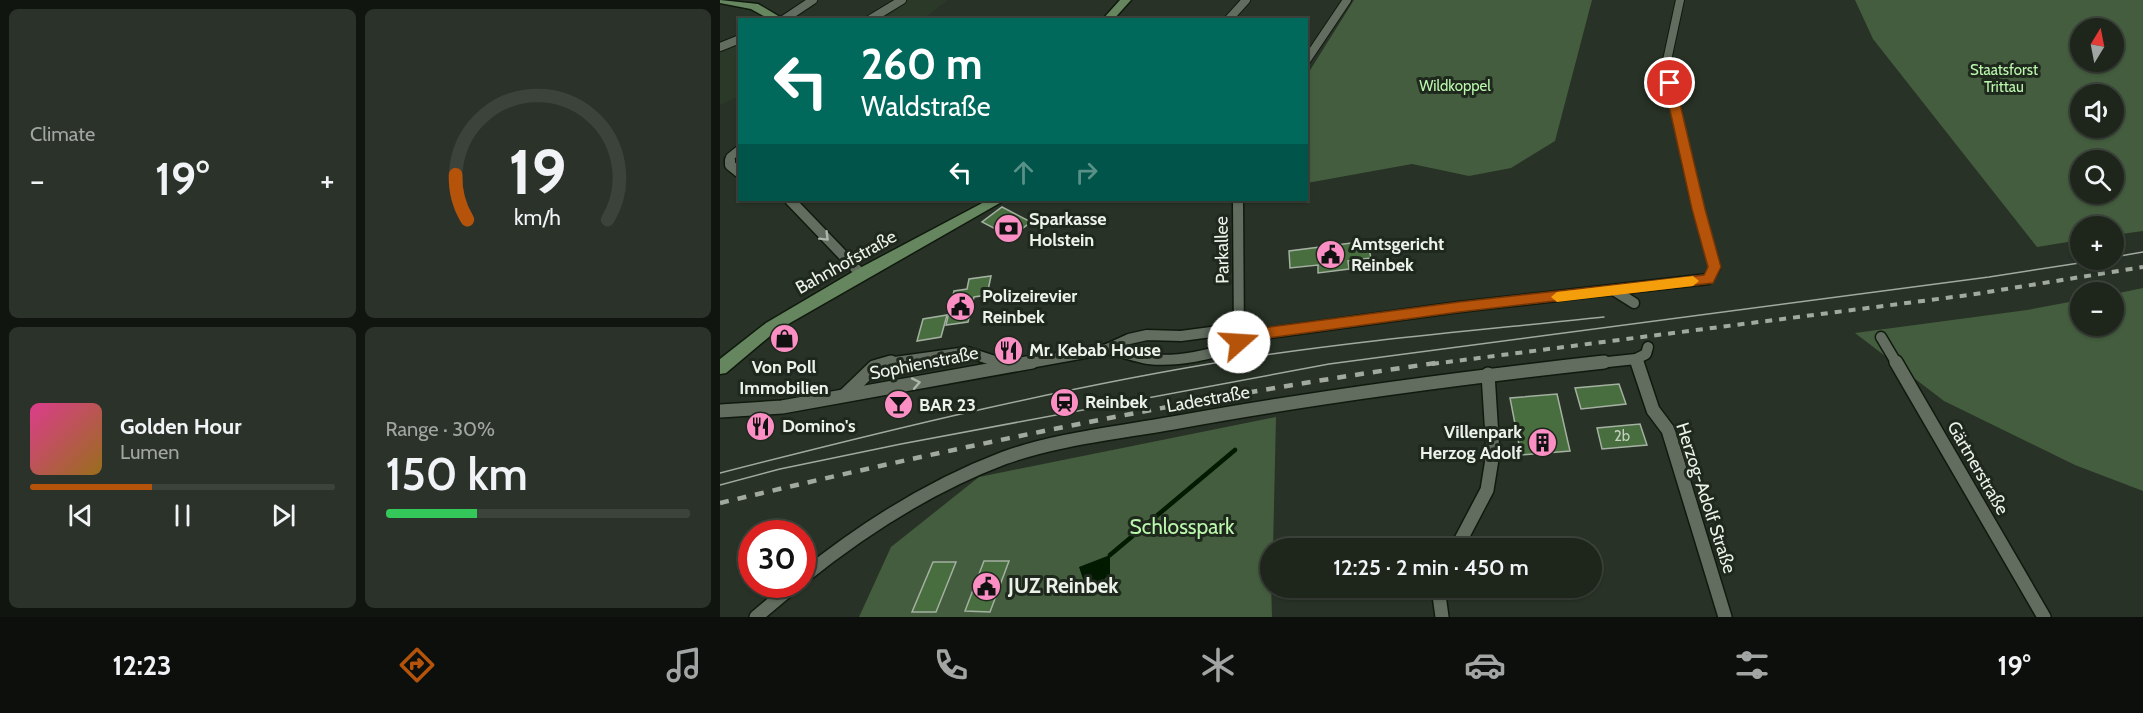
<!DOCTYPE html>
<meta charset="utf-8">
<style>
body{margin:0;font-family:Cabin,sans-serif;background:#2b3229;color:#f1f3f6;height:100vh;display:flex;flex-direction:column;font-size:22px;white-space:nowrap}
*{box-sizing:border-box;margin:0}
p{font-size:20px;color:#a1a5a3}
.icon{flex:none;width:33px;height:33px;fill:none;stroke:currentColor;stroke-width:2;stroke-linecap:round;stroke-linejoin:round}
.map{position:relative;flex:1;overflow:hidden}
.drawer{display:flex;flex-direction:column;gap:9px;padding:9px;background:#10150f;width:720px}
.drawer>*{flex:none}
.top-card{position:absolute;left:18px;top:18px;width:570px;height:183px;border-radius:0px;box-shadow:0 2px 4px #0004,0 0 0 2px #3c433b;background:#00695c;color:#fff;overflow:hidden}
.needle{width:39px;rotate:10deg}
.tools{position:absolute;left:1350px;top:18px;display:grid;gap:12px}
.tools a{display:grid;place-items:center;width:54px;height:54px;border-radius:50%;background:#1e261c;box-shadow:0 2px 4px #0004,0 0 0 2px #3c433b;font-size:30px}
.speed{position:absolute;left:18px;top:520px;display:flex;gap:12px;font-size:30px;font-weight:700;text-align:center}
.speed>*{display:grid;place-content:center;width:78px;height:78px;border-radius:50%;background:#1e261c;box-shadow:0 2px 4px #0004,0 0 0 2px #3c433b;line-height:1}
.speed .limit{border:9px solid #d22;background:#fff;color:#111}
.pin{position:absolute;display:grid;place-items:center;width:51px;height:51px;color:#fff;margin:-26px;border:3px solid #fff;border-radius:50%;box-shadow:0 2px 6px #0007}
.me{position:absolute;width:66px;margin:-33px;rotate:71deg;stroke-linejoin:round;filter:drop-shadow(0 0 4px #0008)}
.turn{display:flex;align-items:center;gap:21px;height:126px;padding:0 24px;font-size:27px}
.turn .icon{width:78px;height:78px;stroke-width:2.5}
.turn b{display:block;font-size:42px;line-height:51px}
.lanes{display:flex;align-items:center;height:57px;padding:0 24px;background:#0003;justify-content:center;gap:30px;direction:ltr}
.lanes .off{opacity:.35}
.big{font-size:45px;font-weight:600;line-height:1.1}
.drawer .card{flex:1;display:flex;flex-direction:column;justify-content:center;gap:9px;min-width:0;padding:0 21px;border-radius:9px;background:#2b3229}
.drawer .dial{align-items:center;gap:0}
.dial svg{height:156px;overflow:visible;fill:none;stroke:#3c433b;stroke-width:7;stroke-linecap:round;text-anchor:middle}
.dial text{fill:#f1f3f6;stroke:none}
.song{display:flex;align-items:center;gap:18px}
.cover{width:72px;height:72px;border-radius:9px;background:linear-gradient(135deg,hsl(330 70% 55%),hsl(40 70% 35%))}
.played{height:6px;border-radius:3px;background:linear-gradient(90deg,#b45309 40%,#3c433b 40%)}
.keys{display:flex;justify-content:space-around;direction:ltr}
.heat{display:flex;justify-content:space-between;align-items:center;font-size:33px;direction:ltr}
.charge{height:9px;border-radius:4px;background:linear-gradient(90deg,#34c759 30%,#3c433b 0)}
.drawer .tiles{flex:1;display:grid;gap:9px;grid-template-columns:repeat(2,1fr)}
.trip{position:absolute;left:540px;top:538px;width:342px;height:60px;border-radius:30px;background:#1e261c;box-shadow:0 2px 4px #0004,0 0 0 2px #3c433b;font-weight:600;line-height:60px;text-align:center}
.tab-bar{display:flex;height:96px;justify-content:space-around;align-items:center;background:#0c0f0b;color:#a1a5a3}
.tab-bar .icon{width:42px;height:42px}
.tab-bar .on{color:#b45309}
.tab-bar b{font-size:27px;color:#f1f3f6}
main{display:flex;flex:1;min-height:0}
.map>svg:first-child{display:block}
.built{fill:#2b3a28}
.green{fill:#445d3e;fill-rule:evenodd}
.water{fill:#011a00}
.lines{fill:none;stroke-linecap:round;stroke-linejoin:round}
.stream{stroke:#011a00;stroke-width:4.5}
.building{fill:#486e3f;stroke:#a4b0a1;stroke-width:1.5}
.street-far2-casing{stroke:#10190e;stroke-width:10}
.street-far1-casing{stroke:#10190e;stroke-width:13}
.street-casing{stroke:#10190e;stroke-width:16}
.secondary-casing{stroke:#10190e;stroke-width:3}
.street-far2{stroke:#626d5f;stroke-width:8}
.street-far1{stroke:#626d5f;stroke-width:10}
.street{stroke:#626d5f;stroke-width:13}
.secondary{fill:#65865e;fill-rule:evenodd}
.tram{stroke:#a2aaa0;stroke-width:1.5}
.rail-far1{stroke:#a2aaa0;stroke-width:4;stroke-dasharray:7 7;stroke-linecap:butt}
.rail{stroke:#a2aaa0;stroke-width:4.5;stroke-dasharray:9 9;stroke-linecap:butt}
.oneway{stroke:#aeb6ab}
.route{fill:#b45309;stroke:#753606;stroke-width:1.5}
.slow{fill:#f59e0b}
.labels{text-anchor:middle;stroke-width:6;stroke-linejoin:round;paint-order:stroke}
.far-park-label{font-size:15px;fill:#bcf7ae;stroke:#1e281c}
.number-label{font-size:15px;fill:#c3d1bf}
.poi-label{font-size:18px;font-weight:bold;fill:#ecf2ea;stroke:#1e281c;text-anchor:start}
.street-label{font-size:18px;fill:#ecf2ea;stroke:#1e281c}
.near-park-label{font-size:21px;fill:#bcf7ae;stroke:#1e281c}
.near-poi-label{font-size:21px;font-weight:bold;fill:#ecf2ea;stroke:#1e281c;text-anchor:start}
</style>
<main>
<section class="drawer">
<div class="tiles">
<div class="card"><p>Climate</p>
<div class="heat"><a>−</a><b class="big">19°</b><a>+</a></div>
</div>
<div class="card dial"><svg viewBox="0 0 100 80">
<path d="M14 69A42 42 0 1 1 86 69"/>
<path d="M14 69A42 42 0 0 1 8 46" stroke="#b45309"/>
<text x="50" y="56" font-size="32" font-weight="700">19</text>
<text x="50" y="72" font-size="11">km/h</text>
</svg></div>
<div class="card">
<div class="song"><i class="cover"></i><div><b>Golden Hour</b><p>Lumen</p></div></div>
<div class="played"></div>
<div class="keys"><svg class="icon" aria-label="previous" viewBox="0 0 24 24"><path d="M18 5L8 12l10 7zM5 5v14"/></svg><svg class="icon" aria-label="pause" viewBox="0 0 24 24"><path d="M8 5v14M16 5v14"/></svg><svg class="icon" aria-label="next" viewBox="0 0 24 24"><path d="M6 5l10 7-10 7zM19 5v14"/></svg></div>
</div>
<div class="card"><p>Range · 30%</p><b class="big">150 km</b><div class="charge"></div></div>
</div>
</section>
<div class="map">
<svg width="1423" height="617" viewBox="0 0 1423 617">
<rect width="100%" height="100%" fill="#283226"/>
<g class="built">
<path d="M189 0H228L203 19 167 17Z"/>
<path d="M19 43V96L0 105V52Z"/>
</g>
<g class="green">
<path d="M634 0H872L835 141 791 168 749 176 692 164 587 183V75Z"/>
<path d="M1135 0H1423V231L1394 235V226H1360V240L1317 247 1153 39ZM1394 28V62H1360V28ZM1394 94V128H1360V94ZM1394 160V194H1360V160Z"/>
<path d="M1423 288V491L1355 465 1224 401 1135 333 1307 310 1360 300V326H1394V294Z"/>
<path d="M556 417 553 549H550L552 617H139L171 547 259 477Z"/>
</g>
<path class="water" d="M390 555V574L374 589 364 582 359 567Z"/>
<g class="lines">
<path class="stream" d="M390 555 515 450"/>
</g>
<g class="building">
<path d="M282 207 311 222 291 237 262 222Z"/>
<path d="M647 241 651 258 628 261 629 269 598 273V265L570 268 569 251Z"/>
<path d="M271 276 267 295 254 297 248 322 226 325 234 291 247 289 249 279Z"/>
<path d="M227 315 221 337 197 341 203 319Z"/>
<path d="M899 384 906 404 861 409 855 388Z"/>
<path d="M837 394 850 451 801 455 790 398Z"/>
<path d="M920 424 927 445 882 449 877 428Z"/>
<path d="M264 561H289L270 612 245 611Z"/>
<path d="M213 562H236L216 612H192Z"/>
</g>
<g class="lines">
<defs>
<g id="street-far2">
<path d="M960 0 946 65 968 162"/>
<path d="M63 20 93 0"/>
<path d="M149 20 182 0"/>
<path d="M508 20 526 0"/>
<path d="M0 47 20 39"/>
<path d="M586 61 627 0"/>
<path d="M10 162V157L20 149"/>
</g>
<g id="street-far1">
<path d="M10 160V165L20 173"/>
<path d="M70 200 141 274"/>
<path d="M895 291 914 303"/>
<path d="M520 337 739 307 988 279 995 267 978 209 967 160"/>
<path d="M1161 337 1177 364"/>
<path d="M387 349C401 351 414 357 428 359 455 362 495 356 519 342L518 200"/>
<path d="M916 359 918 364"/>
<path d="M160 364 247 352 284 364"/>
<path d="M304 364 387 349 409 339 427 335 461 336 514 329 520 337"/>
<path d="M869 364 916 359 926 354 928 347"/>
</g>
<g id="street">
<path d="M279 362 284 364"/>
<path d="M917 362 933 410 948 430 1005 617"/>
<path d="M1176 362 1324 617"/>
<path d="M126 394 154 367 171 362"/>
<path d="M0 411 62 407 312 362"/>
<path d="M736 549 767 490 773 453 768 374"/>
<path d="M82 578C144 528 210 486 284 458 337 439 397 433 453 423 595 397 739 378 884 362"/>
<path d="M721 588 719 595 722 617"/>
<path d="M36 617 74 585"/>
</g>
<g id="secondary">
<path d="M0 0 38 4 65 20H51L31 9 0 3Z"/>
<path d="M400 0H411L393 20H382Z"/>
<path d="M268 200H285L56 331 6 373 0 374V359L46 323 136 270Z"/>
</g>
</defs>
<use href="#street-far2" class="street-far2-casing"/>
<use href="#street-far1" class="street-far1-casing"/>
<use href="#street" class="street-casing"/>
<use href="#secondary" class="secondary-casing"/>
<use href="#street-far2" class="street-far2"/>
<use href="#street-far1" class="street-far1"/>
<use href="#street" class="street"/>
<use href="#secondary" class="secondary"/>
<g class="tram">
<path d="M1394 257 1423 252"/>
<path d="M0 473C172 429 344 387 519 359 640 340 762 330 884 317"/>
<path d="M0 485 60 469 181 444 609 364 1269 277 1379 260"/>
</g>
<path class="rail-far1" d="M712 364 1249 295 1423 267"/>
<path class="rail" d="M0 503C239 446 479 396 723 362"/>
</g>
<defs><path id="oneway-chevron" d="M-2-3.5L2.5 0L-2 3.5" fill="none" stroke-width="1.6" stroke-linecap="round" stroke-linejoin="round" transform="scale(1.5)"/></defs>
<g class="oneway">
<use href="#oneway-chevron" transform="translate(105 237) rotate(45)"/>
<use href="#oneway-chevron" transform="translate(196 383) rotate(-11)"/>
</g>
<path class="route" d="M946 80 955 83 985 209 1001 267 993 283 739 312 526 341 524 346H514L512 342 515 333 520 331 739 302 984 275 988 267 972 209 944 83Z"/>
<path class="slow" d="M973 276 979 281 973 286 837 302 831 297 837 292Z"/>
<defs>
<symbol id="bank-disc" viewBox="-11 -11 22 22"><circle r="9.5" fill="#fb8fc4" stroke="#1e281c"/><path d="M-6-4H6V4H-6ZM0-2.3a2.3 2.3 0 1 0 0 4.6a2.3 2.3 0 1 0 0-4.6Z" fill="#111"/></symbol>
<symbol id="civic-disc" viewBox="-11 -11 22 22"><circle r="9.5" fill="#fb8fc4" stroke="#1e281c"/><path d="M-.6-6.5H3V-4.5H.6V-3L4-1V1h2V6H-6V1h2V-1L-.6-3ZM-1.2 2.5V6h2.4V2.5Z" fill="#111"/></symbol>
<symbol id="shop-disc" viewBox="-11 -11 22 22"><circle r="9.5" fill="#fb8fc4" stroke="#1e281c"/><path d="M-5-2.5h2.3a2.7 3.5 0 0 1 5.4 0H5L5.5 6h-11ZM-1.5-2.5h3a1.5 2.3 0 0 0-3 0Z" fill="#111"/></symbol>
<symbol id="restaurant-disc" viewBox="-11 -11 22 22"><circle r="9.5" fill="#fb8fc4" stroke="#1e281c"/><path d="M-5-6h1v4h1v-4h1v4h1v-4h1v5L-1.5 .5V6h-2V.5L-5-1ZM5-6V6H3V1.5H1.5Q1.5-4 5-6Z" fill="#111"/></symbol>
<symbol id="station-disc" viewBox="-11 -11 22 22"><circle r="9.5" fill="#fb8fc4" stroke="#1e281c"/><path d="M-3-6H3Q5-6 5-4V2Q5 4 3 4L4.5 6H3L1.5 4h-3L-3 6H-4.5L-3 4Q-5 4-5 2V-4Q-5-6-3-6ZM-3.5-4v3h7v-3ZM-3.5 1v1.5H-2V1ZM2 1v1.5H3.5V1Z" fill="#111"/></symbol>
<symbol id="bar-disc" viewBox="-11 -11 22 22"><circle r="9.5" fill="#fb8fc4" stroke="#1e281c"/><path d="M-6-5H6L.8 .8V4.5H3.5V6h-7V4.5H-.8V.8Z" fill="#111"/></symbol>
<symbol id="building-disc" viewBox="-11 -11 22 22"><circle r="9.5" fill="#fb8fc4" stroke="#1e281c"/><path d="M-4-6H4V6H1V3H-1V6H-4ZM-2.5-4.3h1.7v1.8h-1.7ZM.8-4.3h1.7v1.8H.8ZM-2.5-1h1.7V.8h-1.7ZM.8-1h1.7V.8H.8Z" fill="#111"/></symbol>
</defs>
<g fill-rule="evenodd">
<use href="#bank-disc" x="272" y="212" width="33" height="33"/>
<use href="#civic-disc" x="594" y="238" width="33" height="33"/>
<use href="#civic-disc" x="224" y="290" width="33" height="33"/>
<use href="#shop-disc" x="48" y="322" width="33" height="33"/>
<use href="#restaurant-disc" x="272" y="334" width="33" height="33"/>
<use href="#station-disc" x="328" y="386" width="33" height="33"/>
<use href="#bar-disc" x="162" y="388" width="33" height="33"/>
<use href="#restaurant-disc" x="24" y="410" width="33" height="33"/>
<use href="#building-disc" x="806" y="426" width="33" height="33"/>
<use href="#civic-disc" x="250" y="570" width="33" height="33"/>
</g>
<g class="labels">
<g class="far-park-label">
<text x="1284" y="75">Staatsforst<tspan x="1284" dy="17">Trittau</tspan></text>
<text x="735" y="91">Wildkoppel</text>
</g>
<g class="number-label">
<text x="902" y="441">2b</text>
</g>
<g class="poi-label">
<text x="309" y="225">Sparkasse<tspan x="309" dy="21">Holstein</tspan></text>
<text x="631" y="250">Amtsgericht<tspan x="631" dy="21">Reinbek</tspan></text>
<text x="262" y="302">Polizeirevier<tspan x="262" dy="21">Reinbek</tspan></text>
<text x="309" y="356">Mr. Kebab House</text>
<text x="64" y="373" text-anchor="middle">Von Poll<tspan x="64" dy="21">Immobilien</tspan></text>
<text x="365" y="408">Reinbek</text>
<text x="199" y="411">BAR 23</text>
<text x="62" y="432">Domino's</text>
<text x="802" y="438" text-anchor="end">Villenpark<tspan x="802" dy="21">Herzog Adolf</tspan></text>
</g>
<g class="street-label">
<text transform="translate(502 250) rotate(-91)" y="6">Parkallee</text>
<text transform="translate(126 262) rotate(-29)" y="6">Bahnhofstraße</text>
<text transform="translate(204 363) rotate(-11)" y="6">Sophienstraße</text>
<text transform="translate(488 399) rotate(-10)" y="6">Ladestraße</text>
<text transform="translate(1258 468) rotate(60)" y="6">Gärtnerstraße</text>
<text transform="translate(986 498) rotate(72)" y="6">Herzog-Adolf Straße</text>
</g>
<g class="near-park-label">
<text x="462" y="534">Schlosspark</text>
</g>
<g class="near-poi-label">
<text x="288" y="593">JUZ Reinbek</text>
</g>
</g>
</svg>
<div class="tools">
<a><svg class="needle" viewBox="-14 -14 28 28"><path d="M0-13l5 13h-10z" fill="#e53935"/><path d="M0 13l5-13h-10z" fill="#a1a5a3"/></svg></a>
<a><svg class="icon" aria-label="sound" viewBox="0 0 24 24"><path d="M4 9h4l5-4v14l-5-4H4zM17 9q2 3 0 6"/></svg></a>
<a><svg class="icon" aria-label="search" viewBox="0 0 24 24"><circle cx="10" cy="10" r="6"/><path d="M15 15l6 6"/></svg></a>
<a>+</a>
<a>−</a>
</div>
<div class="speed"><div class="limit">30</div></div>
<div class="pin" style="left:950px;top:83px;background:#d93025"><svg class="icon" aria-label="arrive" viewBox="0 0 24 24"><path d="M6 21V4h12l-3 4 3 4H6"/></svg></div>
<svg class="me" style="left:519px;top:342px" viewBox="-20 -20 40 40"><circle r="19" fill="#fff"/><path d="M0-13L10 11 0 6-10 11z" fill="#b45309"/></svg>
<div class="trip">12:25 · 2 min · 450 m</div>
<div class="top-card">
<div class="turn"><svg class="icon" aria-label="left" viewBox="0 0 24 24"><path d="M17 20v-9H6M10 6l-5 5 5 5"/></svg><div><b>260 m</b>Waldstraße</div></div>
<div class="lanes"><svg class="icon" aria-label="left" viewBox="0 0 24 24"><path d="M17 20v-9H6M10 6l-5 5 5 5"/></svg><svg class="icon off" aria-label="ahead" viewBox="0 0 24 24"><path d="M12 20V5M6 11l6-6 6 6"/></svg><svg class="icon off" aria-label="right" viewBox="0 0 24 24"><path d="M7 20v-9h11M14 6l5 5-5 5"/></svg></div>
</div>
</div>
</main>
<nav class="tab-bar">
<b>12:23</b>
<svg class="icon on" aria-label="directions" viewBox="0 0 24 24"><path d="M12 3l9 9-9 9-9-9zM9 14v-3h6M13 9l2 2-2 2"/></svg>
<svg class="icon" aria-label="music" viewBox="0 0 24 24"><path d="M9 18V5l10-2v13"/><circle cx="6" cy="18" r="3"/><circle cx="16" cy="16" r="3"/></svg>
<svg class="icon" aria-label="phone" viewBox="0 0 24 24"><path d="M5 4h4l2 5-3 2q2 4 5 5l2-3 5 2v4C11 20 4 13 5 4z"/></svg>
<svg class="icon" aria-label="climate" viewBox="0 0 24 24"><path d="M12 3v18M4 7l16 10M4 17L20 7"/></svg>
<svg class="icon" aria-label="car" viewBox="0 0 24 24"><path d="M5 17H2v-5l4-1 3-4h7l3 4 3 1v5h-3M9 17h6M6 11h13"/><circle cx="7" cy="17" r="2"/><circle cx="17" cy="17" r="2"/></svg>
<svg class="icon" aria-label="filters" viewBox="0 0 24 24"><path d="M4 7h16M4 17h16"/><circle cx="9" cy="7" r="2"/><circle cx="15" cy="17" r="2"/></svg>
<b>19°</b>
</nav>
